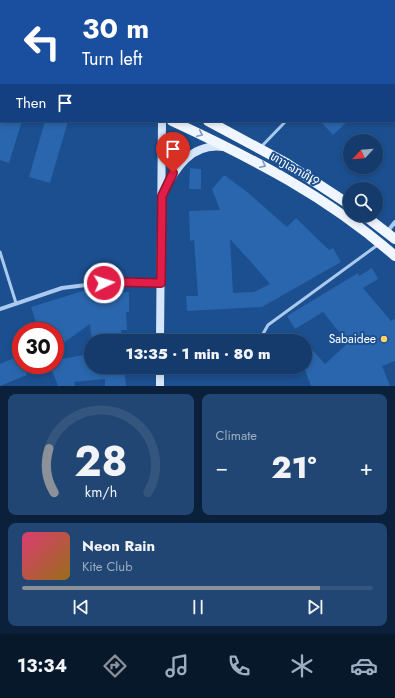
<!DOCTYPE html>
<meta charset="utf-8">
<style>
body{margin:0;font-family:Jost,"Noto Sans Lao",sans-serif;background:#214673;color:#f1f3f6;height:100vh;display:flex;flex-direction:column;font-size:15px;white-space:nowrap}
*{box-sizing:border-box;margin:0}
p{font-size:13px;color:#9dadc1}
.icon{flex:none;width:22px;height:22px;fill:none;stroke:currentColor;stroke-width:2;stroke-linecap:round;stroke-linejoin:round}
.map{position:relative;height:386px;overflow:hidden}
.side{display:flex;flex-direction:column;gap:8px;padding:8px;background:#0b203b;flex:1}
.side>*{flex:none}
.top-card{position:absolute;left:0px;top:0px;width:395px;height:122px;box-shadow:0 2px 6px #0003,0 0 0 1px #33557e;background:#1a4fa0;color:#fff;overflow:hidden}
.needle{width:26px;rotate:244deg}
.fabs{position:absolute;left:343px;top:134px;display:grid;gap:8px}
.fabs a{display:grid;place-items:center;width:40px;height:40px;border-radius:50%;background:#143b6b;box-shadow:0 2px 6px #0003,0 0 0 1px #33557e;font-size:20px}
.speed{position:absolute;left:12px;top:322px;display:flex;gap:8px;font-size:20px;font-weight:700;text-align:center}
.speed>*{display:grid;place-content:center;width:52px;height:52px;border-radius:50%;background:#143b6b;box-shadow:0 2px 6px #0003,0 0 0 1px #33557e;line-height:1}
.speed .limit{border:6px solid #d22;background:#fff;color:#111}
.pin{position:absolute;display:grid;place-items:center;width:34px;height:34px;color:#fff;margin:-41px -17px;border-radius:50% 50% 50% 0;rotate:-45deg;box-shadow:0 0 4px #0007}
.pin .icon{rotate:45deg}
.me{position:absolute;width:44px;margin:-22px;rotate:86deg;stroke-linejoin:round;filter:drop-shadow(0 0 3px #0008)}
.turn{display:flex;align-items:center;gap:14px;height:84px;padding:0 16px;font-size:18px}
.turn .icon{width:52px;height:52px;stroke-width:2.5}
.turn b{display:block;font-size:28px;line-height:34px}
.then{display:flex;align-items:center;height:38px;padding:0 16px;background:#0003;gap:8px;font-size:15px}
.big{font-size:30px;font-weight:800;line-height:1.1}
.side .card{flex:1;display:flex;flex-direction:column;justify-content:center;gap:6px;min-width:0;padding:0 14px;border-radius:8px;background:#214673}
.side .dial{align-items:center;gap:0}
.dial svg{height:104px;overflow:visible;fill:none;stroke:#33557e;stroke-width:7;stroke-linecap:round;text-anchor:middle}
.dial text{fill:#f1f3f6;stroke:none}
.song{display:flex;align-items:center;gap:12px}
.cover{width:48px;height:48px;border-radius:6px;background:linear-gradient(135deg,hsl(340 70% 55%),hsl(40 70% 35%))}
.played{height:4px;border-radius:2px;background:linear-gradient(90deg,#8c9099 85%,#33557e 85%)}
.keys{display:flex;justify-content:space-around;direction:ltr}
.heat{display:flex;justify-content:space-between;align-items:center;font-size:22px;direction:ltr}
.side .tiles{flex:1;display:grid;gap:8px;grid-template-columns:1fr 1fr}
.card:last-child{grid-column:span 2}
.trip{position:absolute;left:84px;top:334px;width:228px;height:40px;border-radius:20px;background:#143b6b;box-shadow:0 2px 6px #0003,0 0 0 1px #33557e;font-weight:800;line-height:40px;text-align:center}
.tabs{display:flex;height:64px;justify-content:space-around;align-items:center;background:#08182b;color:#9dadc1}
.tabs .icon{width:28px;height:28px}
.tabs .on{color:#8c9099}
.tabs b{font-size:18px;color:#f1f3f6}
.map>svg:first-child{display:block}
.building{fill:#2a66ad;fill-rule:evenodd}
.lines{fill:none;stroke-linecap:round;stroke-linejoin:round}
.lane{stroke:#a9c9ee;stroke-width:3}
.street{stroke:#a9c9ee;stroke-width:4}
.secondary{stroke:#d6e6fa;stroke-width:8}
.primary{stroke:#f0f6ff;stroke-width:10}
.oneway{stroke:#7b9ac1}
.route-casing{stroke:#92132f;stroke-width:10}
.route{stroke:#e11d48;stroke-width:7}
.poi-dot{fill:#ffd166;stroke:#1b4f8f;stroke-width:1.5}
.labels{text-anchor:middle;stroke-width:4;stroke-linejoin:round;paint-order:stroke}
.street-label{font-size:12px;fill:#fff;stroke:#1b4f8f}
.poi-label{font-size:12px;fill:#fff;stroke:#1b4f8f;text-anchor:end}
</style>
<div class="map">
<svg width="395" height="386" viewBox="0 0 395 386">
<rect width="100%" height="100%" fill="#1b4f8f"/>
<g class="building">
<path d="M0 121H22L9 163 0 160Z"/>
<path d="M45 121H68L50 183 29 177Z"/>
<path d="M320 121H348L333 135Z"/>
<path d="M190 168 201 169V189H189Z"/>
<path d="M224 175 246 191 287 227 296 218 329 250 333 248 341 262 262 307 187 311 186 296H198L194 240 190 241 189 211 220 210 212 189ZM230 239 251 262 270 284 254 292 233 293Z"/>
<path d="M372 268 378 279 363 288 391 321 395 319V361L382 366 390 386H311L305 370V342L325 364 348 343 323 312 295 329 287 316 358 273 359 276Z"/>
<path d="M86 290V292H129V312H126L127 330H121L122 341H92L90 324 55 349V331H39L31 307Z"/>
<path d="M91 354V367H124L126 386H105V379L74 382 75 386H58L50 365H55V360Z"/>
<path d="M19 356 21 365H23L27 375 0 386V364Z"/>
</g>
<g class="lines">
<g class="lane">
<path d="M261 147 286 121"/>
<path d="M0 252 16 303"/>
<path d="M259 341 268 325 379 244"/>
<path d="M160 372 243 367"/>
</g>
<g class="street">
<path d="M146 0 147 1"/>
<path d="M387 232 395 222"/>
<path d="M0 309 62 288 118 281 161 283"/>
</g>
<g class="secondary">
<path d="M129 1 131 0"/>
<path d="M170 1 171 0"/>
<path d="M163 193C176 168 191 143 223 147"/>
<path d="M160 341 162 121"/>
<path d="M160 386V367"/>
</g>
<g class="primary">
<path d="M0 46H1"/>
<path d="M0 63H1"/>
<path d="M172 121C252 158 328 197 395 256"/>
<path d="M208 121 286 163 350 205"/>
<path d="M364 215 395 239"/>
</g>
</g>
<defs><path id="oneway-chevron" d="M-2-3.5L2.5 0L-2 3.5" fill="none" stroke-width="1.6" stroke-linecap="round" stroke-linejoin="round"/></defs>
<g class="oneway">
<use href="#oneway-chevron" transform="translate(200 134) rotate(25)"/>
<use href="#oneway-chevron" transform="translate(263 165) rotate(27)"/>
</g>
<g class="lines">
<defs>
<path id="route" d="M104 283 118 282 161 283 162 196 173 173"/>
</defs>
<use href="#route" class="route-casing"/>
<use href="#route" class="route"/>
</g>
<circle class="poi-dot" cx="384" cy="339" r="4"/>
<g class="labels">
<g class="street-label">
<text transform="translate(295 169) rotate(30)" y="4">ທາງເລກທີ 9</text>
</g>
<g class="poi-label">
<text x="376" y="343">Sabaidee</text>
</g>
</g>
</svg>
<div class="fabs">
<a><svg class="needle" viewBox="-14 -14 28 28"><path d="M0-13l5 13h-10z" fill="#e53935"/><path d="M0 13l5-13h-10z" fill="#9dadc1"/></svg></a>
<a><svg class="icon" aria-label="search" viewBox="0 0 24 24"><circle cx="10" cy="10" r="6"/><path d="M15 15l6 6"/></svg></a>
</div>
<div class="speed"><div class="limit">30</div></div>
<div class="pin" style="left:173px;top:173px;background:#d93025"><svg class="icon" aria-label="arrive" viewBox="0 0 24 24"><path d="M6 21V4h12l-3 4 3 4H6"/></svg></div>
<svg class="me" style="left:104px;top:283px" viewBox="-20 -20 40 40"><circle r="17" fill="#e11d48" stroke="#fff" stroke-width="3"/><path d="M0-11L8 9 0 5-8 9z" fill="#fff"/></svg>
<div class="trip">13:35 · 1 min · 80 m</div>
<div class="top-card">
<div class="turn"><svg class="icon" aria-label="left" viewBox="0 0 24 24"><path d="M17 20v-9H6M10 6l-5 5 5 5"/></svg><div><b>30 m</b>Turn left</div></div>
<div class="then">Then<svg class="icon" aria-label="arrive" viewBox="0 0 24 24"><path d="M6 21V4h12l-3 4 3 4H6"/></svg></div>
</div>
</div>
<section class="side">
<div class="tiles">
<div class="card dial"><svg viewBox="0 0 100 80">
<path d="M14 69A42 42 0 1 1 86 69"/>
<path d="M14 69A42 42 0 0 1 10 35" stroke="#8c9099"/>
<text x="50" y="56" font-size="32" font-weight="700">28</text>
<text x="50" y="72" font-size="11">km/h</text>
</svg></div>
<div class="card"><p>Climate</p>
<div class="heat"><a>−</a><b class="big">21°</b><a>+</a></div>
</div>
<div class="card">
<div class="song"><i class="cover"></i><div><b>Neon Rain</b><p>Kite Club</p></div></div>
<div class="played"></div>
<div class="keys"><svg class="icon" aria-label="previous" viewBox="0 0 24 24"><path d="M18 5L8 12l10 7zM5 5v14"/></svg><svg class="icon" aria-label="pause" viewBox="0 0 24 24"><path d="M8 5v14M16 5v14"/></svg><svg class="icon" aria-label="next" viewBox="0 0 24 24"><path d="M6 5l10 7-10 7zM19 5v14"/></svg></div>
</div>
</div>
</section>
<nav class="tabs">
<b>13:34</b>
<svg class="icon on" aria-label="directions" viewBox="0 0 24 24"><path d="M12 3l9 9-9 9-9-9zM9 14v-3h6M13 9l2 2-2 2"/></svg>
<svg class="icon" aria-label="music" viewBox="0 0 24 24"><path d="M9 18V5l10-2v13"/><circle cx="6" cy="18" r="3"/><circle cx="16" cy="16" r="3"/></svg>
<svg class="icon" aria-label="phone" viewBox="0 0 24 24"><path d="M5 4h4l2 5-3 2q2 4 5 5l2-3 5 2v4C11 20 4 13 5 4z"/></svg>
<svg class="icon" aria-label="climate" viewBox="0 0 24 24"><path d="M12 3v18M4 7l16 10M4 17L20 7"/></svg>
<svg class="icon" aria-label="car" viewBox="0 0 24 24"><path d="M5 17H2v-5l4-1 3-4h7l3 4 3 1v5h-3M9 17h6M6 11h13"/><circle cx="7" cy="17" r="2"/><circle cx="17" cy="17" r="2"/></svg>
</nav>
